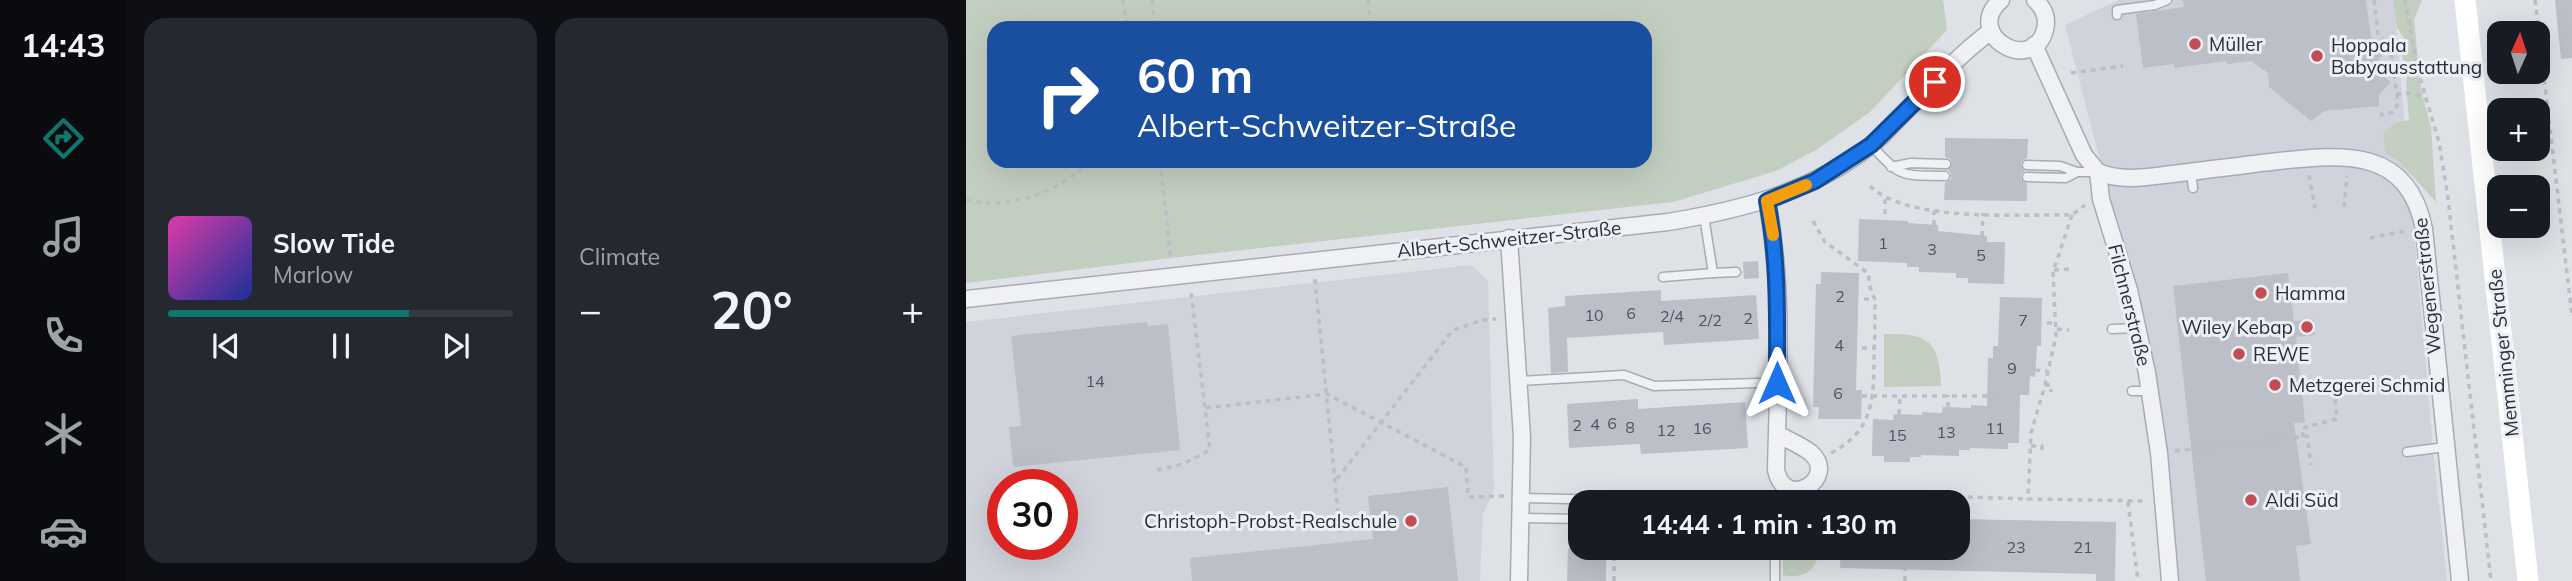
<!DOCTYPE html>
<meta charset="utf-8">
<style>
body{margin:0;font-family:Mulish,sans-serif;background:#242831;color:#f1f3f6;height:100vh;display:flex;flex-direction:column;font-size:26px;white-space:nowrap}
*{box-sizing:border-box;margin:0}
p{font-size:23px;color:#9ea1a6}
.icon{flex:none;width:38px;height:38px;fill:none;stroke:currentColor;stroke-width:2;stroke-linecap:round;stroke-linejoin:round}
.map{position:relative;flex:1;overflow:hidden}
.side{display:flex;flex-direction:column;gap:18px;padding:18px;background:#0d0f14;width:840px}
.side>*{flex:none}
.top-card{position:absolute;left:21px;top:21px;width:665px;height:147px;border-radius:21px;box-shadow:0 7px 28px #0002;background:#1a4fa0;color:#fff;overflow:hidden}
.needle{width:46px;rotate:3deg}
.controls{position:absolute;left:1521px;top:21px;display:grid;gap:14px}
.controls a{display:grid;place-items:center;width:63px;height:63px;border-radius:14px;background:#171b24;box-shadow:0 7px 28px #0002;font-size:35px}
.speed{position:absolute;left:21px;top:469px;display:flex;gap:14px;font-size:35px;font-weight:700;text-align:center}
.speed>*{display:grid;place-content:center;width:91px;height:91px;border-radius:50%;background:#171b24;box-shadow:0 7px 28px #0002;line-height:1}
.speed .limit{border:10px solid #d22;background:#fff;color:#111}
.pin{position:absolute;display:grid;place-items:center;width:60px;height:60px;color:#fff;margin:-30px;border:4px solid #fff;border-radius:50%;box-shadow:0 2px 7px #0007}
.me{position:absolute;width:77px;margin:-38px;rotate:0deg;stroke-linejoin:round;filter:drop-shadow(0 0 5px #0008)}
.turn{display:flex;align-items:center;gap:24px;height:147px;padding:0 35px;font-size:32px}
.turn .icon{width:91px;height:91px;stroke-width:2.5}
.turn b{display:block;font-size:49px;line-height:60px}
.big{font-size:52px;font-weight:700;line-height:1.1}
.side .widget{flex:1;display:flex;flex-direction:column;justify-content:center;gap:10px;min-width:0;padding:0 24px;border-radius:21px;background:#242831}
.song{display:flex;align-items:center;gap:21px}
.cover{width:84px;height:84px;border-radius:10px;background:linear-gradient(135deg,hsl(320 70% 55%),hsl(230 70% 35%))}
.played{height:7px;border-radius:4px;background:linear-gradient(90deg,#0f766e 70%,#363941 70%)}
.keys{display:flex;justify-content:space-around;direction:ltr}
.heat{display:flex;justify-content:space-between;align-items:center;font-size:38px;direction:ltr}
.side .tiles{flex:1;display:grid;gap:18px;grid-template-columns:repeat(2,1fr)}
.trip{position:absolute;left:602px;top:490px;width:402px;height:70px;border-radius:21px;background:#171b24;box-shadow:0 7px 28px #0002;font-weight:700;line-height:70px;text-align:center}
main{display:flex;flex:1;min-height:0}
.tab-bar{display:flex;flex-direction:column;width:126px;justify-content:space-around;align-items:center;background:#090b0e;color:#9ea1a6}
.tab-bar .icon{width:49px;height:49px}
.tab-bar .selected{color:#0f766e}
.tab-bar b{font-size:32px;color:#f1f3f6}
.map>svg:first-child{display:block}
.built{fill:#d0d3db;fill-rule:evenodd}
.green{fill:#c2cfc0;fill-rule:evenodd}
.building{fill:#bcbfc8}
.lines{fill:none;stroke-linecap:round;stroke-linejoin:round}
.service-casing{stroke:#a8abb3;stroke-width:11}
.minor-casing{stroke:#a8abb3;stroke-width:19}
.path{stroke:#bcbec5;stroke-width:3.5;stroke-dasharray:5 5;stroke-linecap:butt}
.service{stroke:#f0f1f5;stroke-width:8}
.minor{stroke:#f0f1f5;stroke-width:16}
.secondary{stroke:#fff;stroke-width:21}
.route-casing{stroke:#114b97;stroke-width:18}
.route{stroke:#1a73e8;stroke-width:12}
.slow{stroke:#f59e0b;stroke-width:12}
.poi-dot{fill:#c24d55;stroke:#edeff4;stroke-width:2.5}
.labels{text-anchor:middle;stroke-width:6;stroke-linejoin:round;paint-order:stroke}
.number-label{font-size:16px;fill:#4e525f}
.poi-label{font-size:19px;fill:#292e3c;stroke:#edeff4;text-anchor:start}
.street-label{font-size:19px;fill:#292e3c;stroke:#edeff4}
</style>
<main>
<nav class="tab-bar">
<b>14:43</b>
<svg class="icon selected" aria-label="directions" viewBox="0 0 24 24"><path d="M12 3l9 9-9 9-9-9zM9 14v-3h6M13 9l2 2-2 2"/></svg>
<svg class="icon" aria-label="music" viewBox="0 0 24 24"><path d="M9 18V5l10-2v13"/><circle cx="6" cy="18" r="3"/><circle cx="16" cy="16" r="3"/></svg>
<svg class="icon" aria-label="phone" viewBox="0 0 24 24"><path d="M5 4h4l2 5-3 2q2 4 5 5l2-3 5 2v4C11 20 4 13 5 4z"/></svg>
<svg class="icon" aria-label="climate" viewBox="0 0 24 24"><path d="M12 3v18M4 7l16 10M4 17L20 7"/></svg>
<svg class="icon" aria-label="car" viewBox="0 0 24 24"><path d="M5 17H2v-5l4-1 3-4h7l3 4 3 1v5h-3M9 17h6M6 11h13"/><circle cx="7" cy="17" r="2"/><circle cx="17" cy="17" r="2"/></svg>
</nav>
<section class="side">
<div class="tiles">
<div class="widget">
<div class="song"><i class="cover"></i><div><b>Slow Tide</b><p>Marlow</p></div></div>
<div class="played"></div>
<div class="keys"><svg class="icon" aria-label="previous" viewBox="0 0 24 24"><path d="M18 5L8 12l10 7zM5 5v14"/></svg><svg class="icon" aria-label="pause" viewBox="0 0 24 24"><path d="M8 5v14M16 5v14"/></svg><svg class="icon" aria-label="next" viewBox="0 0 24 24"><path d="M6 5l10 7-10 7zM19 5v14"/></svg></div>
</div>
<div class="widget"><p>Climate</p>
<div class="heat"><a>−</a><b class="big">20°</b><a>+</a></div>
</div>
</div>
</section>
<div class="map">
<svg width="1606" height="581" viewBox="0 0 1606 581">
<rect width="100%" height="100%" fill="#dee1e6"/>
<g class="built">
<path d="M1153 0H1428L1467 449 1481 581H1212L1209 529 1198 439 1182 347 1099 25Z"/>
<path d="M505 265 522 281 528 490 517 514 514 581H0V322ZM37 485H96V544H37Z"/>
</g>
<g class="green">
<path d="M0 0H977L981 30 904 112 850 150 810 171 707 202 205 258 0 283ZM28 28H679V161H28Z"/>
<path d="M1427 0H1456L1448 20 1455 90 1465 127 1470 202 1433 161 1419 153 1417 134 1429 123 1443 120 1440 82 1443 70C1435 61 1434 49 1438 38L1431 28Z"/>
<path d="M918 334C962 333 973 340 975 386L918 387Z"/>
<path d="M817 548H852C854 569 837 580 817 575Z"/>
</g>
<g class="building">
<path d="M1217 0H1400L1405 38 1421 50 1406 67 1425 82 1413 95V106L1359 111 1345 121 1303 87 1302 73 1285 61 1261 64V61L1208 68V64L1177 68 1170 14 1218 7Z"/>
<path d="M1589 0H1606V58L1595 59Z"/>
<path d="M979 138 1062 139 1061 158 1056 161 1055 165 1059 171 1055 174V179L1061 184V201L978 200 979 183 985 179V173L982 170 986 164 984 159 979 157Z"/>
<path d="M893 219 942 221V223L972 225V231L1021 236V242H1039L1038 284 1002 283V278H990V273L953 272V267H941V263L892 261Z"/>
<path d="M792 261 793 278 778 279 777 262Z"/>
<path d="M855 272 893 273 890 390H896L895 419H852L853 407H847L850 284H855Z"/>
<path d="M1322 273 1328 321 1347 319 1349 335 1330 337 1339 422 1328 423 1345 544 1330 546 1334 581H1240L1207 286Z"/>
<path d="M695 290V301L790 295 793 339 698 345 697 332 601 338 602 372 585 373 582 308 599 306V296Z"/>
<path d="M1034 297 1076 298 1075 346H1071L1069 377 1064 376 1063 395H1054L1053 443H1042V449L1004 448V450H993V456L955 455V457H944V462H918V456H906L907 419 927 420 928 414 956 415V412L976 413 977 407 1005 408V405L1021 406 1022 358H1027V346H1032Z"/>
<path d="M181 322 182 326 202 324 214 450 47 467 43 427 55 426 45 336Z"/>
<path d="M672 399V409L779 402 782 448 675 454 674 444 603 448 601 404Z"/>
<path d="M482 487 492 581H226L224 558 407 539 402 496Z"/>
<path d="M992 519 1150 522 1149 581H1130V574L874 568 875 548H992Z"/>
<path d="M602 548H640V581H601Z"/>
</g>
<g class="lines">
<defs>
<g id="service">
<path d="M1151 15V10L1189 5 1201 0"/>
<path d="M905 145C936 179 935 175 979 176"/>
<path d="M1061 165 1094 166 1111 172H1131"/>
<path d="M925 167 945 163 980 164"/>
<path d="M1225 172 1227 188"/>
<path d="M1061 177 1100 178 1111 172"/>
<path d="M747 273 770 272"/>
<path d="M697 277 747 273 738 216"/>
<path d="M1146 329 1171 328"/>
<path d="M554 381 658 375 688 386 792 383"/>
<path d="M1166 391H1184"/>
<path d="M1441 452 1479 447"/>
<path d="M557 498 735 502"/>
<path d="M556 518 614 519"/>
<path d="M809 581V548"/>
</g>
<g id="minor">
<path d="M1035 0C996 34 1066 76 1079 30 1082 18 1078 8 1069 0"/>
<path d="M1068 45 1118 155 1132 172 1135 199 1163 290 1181 373 1193 453 1204 581"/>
<path d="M1132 172C1156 182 1181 177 1206 174 1242 170 1277 165 1313 161 1379 154 1442 148 1458 229L1494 581"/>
<path d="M801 201C818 289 812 381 810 470 819 512 873 478 845 453 835 445 822 440 811 434"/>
<path d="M543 238 556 437 553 581"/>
<path d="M0 299 702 222C775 210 846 192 905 145 915 138 923 128 932 119 962 89 991 56 1025 31"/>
</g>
</defs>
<use href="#service" class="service-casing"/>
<use href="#minor" class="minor-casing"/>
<g class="path">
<path d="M157 0 161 28"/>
<path d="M186 0 189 28"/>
<path d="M402 0 405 28"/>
<path d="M1408 0 1412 35 1424 45 1432 103 1428 112 1414 115"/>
<path d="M1439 0 1452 71 1473 142 1482 198 1525 581"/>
<path d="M1569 0 1606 316"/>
<path d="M1105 73 1157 66"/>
<path d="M1430 94 1448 93 1461 100"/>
<path d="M194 161 205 260"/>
<path d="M1343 175 1349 208"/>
<path d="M904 186C942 223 1053 214 1106 215L1119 205"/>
<path d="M0 200C48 210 89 193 125 161"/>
<path d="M1378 207 1381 176"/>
<path d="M919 214V198"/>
<path d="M1106 215 1087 272 1090 336 1079 385 1065 433 1062 499 1179 501"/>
<path d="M847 221 859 242 902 273 905 292 909 299C909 317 909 336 908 354 908 398 908 431 865 453"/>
<path d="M968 225V211"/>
<path d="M1016 236 1017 213"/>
<path d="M1404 238 1440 231"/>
<path d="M1088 270 1103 269"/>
<path d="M349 279 374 533"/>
<path d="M898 299H909"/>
<path d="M1081 323H1090"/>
<path d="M1091 329 1103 330"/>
<path d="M896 348H908"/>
<path d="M1069 370 1081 371"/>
<path d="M1079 385H1085V392"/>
<path d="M896 396H1036"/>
<path d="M982 407V395"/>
<path d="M240 408 361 394 500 467 502 497 538 496"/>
<path d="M933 414 934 397"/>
<path d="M1337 437 1336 428 1371 419 1369 395"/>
<path d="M1065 446H1076V455"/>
<path d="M1209 451 1341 436 1345 465"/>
<path d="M191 470 217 464 244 450 225 292"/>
<path d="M371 479 487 330 517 320 530 319"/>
<path d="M895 502 904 494 1062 499"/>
<path d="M939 502V495"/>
<path d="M1162 502 1172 581"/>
<path d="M648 581V548"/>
<path d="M939 581V548"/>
</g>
<use href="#service" class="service"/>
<use href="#minor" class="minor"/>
<path class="secondary" d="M1499 0 1562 581"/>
</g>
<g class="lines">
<defs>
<path id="route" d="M811 383C811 322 813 261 801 201L849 181 905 145 969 82"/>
</defs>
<use href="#route" class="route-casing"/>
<use href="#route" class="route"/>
<path class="slow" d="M807 235 801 201 840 185"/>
</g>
<g class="poi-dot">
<circle cx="1229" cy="44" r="7"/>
<circle cx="1351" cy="56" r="7"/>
<circle cx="1295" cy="293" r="7"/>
<circle cx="1341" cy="327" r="7"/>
<circle cx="1273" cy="354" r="7"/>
<circle cx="1309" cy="385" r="7"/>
<circle cx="1285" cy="500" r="7"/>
<circle cx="445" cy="521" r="7"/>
</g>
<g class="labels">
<g class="number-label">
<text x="917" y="249">1</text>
<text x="966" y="255">3</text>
<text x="1015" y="261">5</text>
<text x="874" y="302">2</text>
<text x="665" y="319">6</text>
<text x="628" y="321">10</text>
<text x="706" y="322">2/4</text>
<text x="782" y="324">2</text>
<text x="744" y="326">2/2</text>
<text x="1057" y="326">7</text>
<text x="873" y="351">4</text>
<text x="1046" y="374">9</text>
<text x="129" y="387">14</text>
<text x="872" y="399">6</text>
<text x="646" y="429">6</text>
<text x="629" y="430">4</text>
<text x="611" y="431">2</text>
<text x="664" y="433">8</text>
<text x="736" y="434">16</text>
<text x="1029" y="434">11</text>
<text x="700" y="436">12</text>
<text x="980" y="438">13</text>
<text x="931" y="441">15</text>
<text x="1050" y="553">23</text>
<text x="1117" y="553">21</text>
</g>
<g class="poi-label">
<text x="1243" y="51">Müller</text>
<text x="1365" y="52">Hoppala<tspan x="1365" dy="22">Babyausstattung</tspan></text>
<text x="1309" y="300">Hamma</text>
<text x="1327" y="334" text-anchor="end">Wiley Kebap</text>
<text x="1287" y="361">REWE</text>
<text x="1323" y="392">Metzgerei Schmid</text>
<text x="1299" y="507">Aldi Süd</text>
<text x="431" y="528" text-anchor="end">Christoph-Probst-Realschule</text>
</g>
<g class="street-label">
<text transform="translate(543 239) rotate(-6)" y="7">Albert-Schweitzer-Straße</text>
<text transform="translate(1461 286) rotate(-96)" y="7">Wegenerstraße</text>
<text transform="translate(1164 305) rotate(76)" y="7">Filchnerstraße</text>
<text transform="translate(1537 353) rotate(-96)" y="7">Memminger Straße</text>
</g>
</g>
</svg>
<div class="controls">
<a><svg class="needle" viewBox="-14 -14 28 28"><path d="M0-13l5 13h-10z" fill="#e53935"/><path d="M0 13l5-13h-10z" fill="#9ea1a6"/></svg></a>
<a>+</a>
<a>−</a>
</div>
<div class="speed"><div class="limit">30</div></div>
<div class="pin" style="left:969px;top:82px;background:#d93025"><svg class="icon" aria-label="arrive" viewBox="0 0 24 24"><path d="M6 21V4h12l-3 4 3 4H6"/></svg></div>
<svg class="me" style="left:811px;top:383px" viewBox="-20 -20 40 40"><path d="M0-17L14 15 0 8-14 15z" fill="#1a73e8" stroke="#fff" stroke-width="4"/></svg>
<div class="trip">14:44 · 1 min · 130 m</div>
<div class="top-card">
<div class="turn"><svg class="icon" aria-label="right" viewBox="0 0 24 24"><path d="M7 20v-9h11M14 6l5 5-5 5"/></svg><div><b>60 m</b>Albert-Schweitzer-Straße</div></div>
</div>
</div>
</main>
